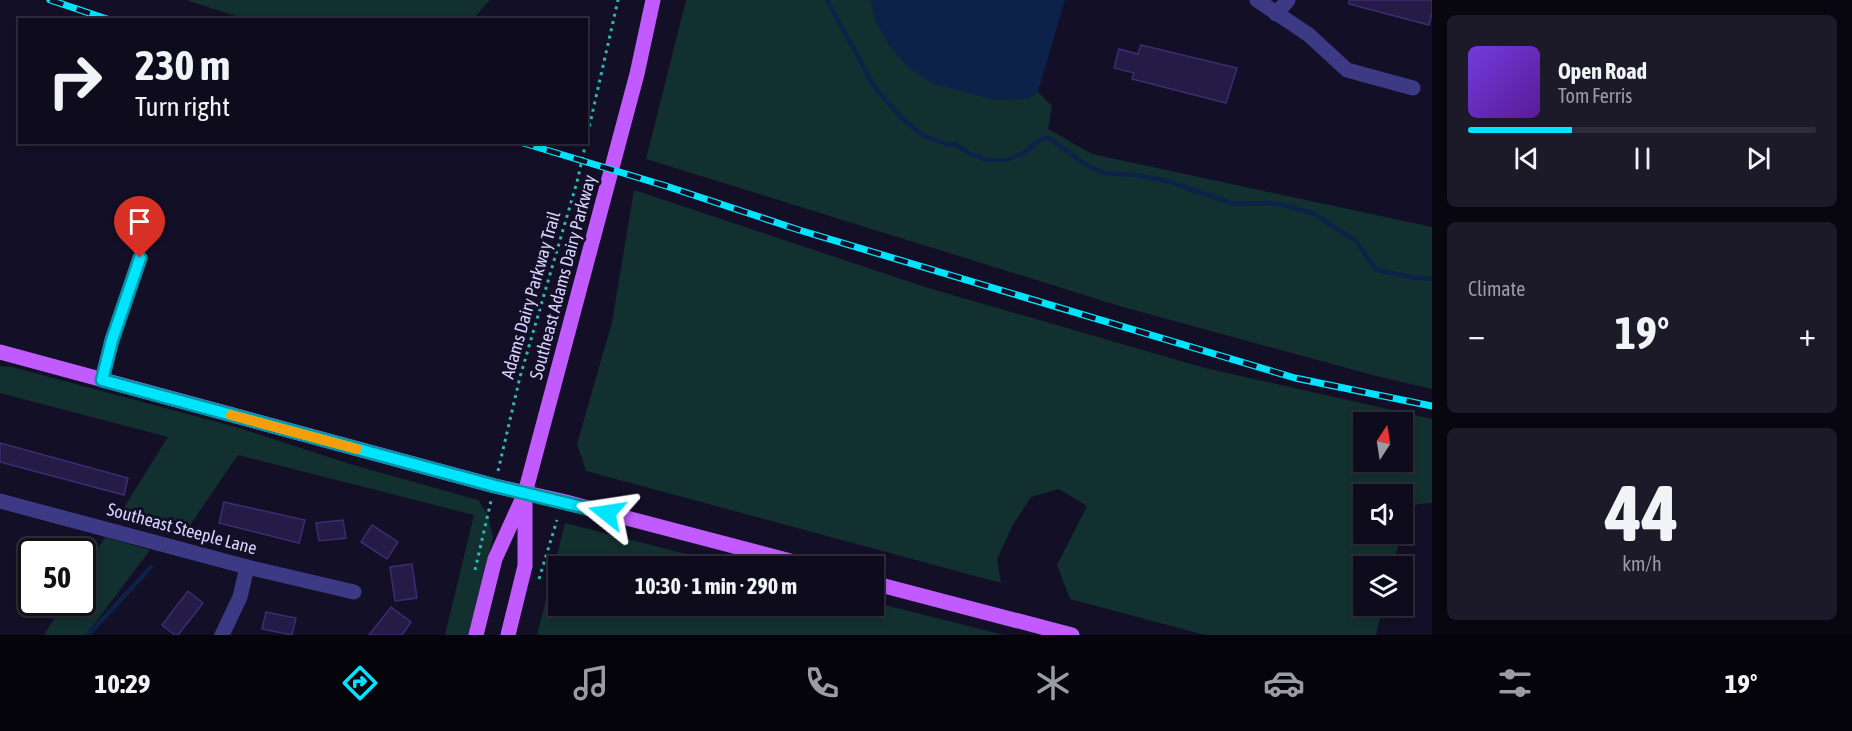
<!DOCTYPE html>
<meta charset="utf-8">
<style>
body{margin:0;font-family:"Asap Condensed",sans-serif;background:#1c1929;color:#f1f3f6;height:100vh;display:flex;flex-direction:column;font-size:22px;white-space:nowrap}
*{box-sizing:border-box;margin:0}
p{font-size:20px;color:#9b9ba3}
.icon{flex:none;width:33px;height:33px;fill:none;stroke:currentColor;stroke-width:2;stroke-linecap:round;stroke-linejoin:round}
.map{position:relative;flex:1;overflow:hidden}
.drawer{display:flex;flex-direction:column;gap:15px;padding:15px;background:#08060f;width:420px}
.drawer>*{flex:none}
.banner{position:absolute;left:18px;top:18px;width:570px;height:126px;border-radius:0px;box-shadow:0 3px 9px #0003,0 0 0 2px #2e2b3b;background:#0e0b1c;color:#f1f3f6;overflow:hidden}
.needle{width:39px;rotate:12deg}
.controls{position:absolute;left:1353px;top:412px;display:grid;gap:12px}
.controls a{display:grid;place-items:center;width:60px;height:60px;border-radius:0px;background:#0e0b1c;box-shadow:0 3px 9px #0003,0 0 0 2px #2e2b3b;font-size:30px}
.speed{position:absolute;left:18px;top:538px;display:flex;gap:12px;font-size:30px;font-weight:700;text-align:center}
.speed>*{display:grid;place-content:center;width:78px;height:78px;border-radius:50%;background:#0e0b1c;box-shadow:0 3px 9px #0003,0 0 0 2px #2e2b3b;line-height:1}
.speed .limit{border:3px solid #111;border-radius:9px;background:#fff;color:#111}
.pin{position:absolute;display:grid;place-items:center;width:51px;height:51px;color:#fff;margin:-62px -26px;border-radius:50% 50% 50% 0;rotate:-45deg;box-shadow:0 0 6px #0007}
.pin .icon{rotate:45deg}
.me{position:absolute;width:66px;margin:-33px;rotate:285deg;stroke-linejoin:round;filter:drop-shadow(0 0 4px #0008)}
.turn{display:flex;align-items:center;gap:21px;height:126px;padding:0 18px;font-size:27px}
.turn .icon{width:78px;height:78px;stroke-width:2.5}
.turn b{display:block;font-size:42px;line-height:51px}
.big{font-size:45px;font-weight:700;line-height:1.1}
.drawer .widget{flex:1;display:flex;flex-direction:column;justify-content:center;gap:9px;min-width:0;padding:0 21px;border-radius:9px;background:#1c1929}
.drawer .dial{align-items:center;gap:0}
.dial b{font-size:78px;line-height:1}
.song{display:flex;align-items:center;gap:18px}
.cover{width:72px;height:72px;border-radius:9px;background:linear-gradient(135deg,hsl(260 70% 55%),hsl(270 70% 35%))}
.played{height:6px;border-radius:3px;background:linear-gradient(90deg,#00e5ff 30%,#2e2b3b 30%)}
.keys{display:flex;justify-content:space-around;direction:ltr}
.heat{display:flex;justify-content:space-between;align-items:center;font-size:33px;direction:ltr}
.trip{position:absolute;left:548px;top:556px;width:336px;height:60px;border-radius:0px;background:#0e0b1c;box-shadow:0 3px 9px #0003,0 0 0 2px #2e2b3b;font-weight:700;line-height:60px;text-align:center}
.tabs{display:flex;height:96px;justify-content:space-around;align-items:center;background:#06040b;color:#9b9ba3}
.tabs .icon{width:42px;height:42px}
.tabs .active{color:#00e5ff}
.tabs b{font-size:27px;color:#f1f3f6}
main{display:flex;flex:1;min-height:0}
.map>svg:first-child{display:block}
.green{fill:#12302f;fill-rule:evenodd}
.water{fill:#0c2248}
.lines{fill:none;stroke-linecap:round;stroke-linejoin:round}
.stream{stroke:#0c2248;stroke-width:4.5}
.building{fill:#241b47;stroke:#3b2d73;stroke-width:1.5}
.path{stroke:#2fb8b0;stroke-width:3;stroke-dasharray:3 4.5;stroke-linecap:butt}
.minor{stroke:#3d3a85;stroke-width:15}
.major{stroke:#c25bff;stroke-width:15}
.rail-casing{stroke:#00e5ff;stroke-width:7}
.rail{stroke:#130f26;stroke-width:4.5;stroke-dasharray:14;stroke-linecap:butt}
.route-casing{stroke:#0095a6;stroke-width:15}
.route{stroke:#00e5ff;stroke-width:10}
.slow{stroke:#f59e0b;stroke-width:10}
.labels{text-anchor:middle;stroke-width:6;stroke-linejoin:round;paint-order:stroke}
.street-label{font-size:18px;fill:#d9d4ff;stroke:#130f26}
</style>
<main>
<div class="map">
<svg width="1432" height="635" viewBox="0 0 1432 635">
<rect width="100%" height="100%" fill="#130f26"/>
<g class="green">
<path d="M186 0H490L473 19H245Z"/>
<path d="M686 0H871L876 22 1027 99 1038 92 1052 106 1048 129 1092 154 1432 227V389L1376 376 1123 307 646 159Z"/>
<path d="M634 190 925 287 1205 368 1432 419V503L1417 504 1404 522 1403 527 1402 495H1364V534H1401L1393 567H1364V606H1383L1376 635H1205L1070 599 1057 565 1087 506 1059 489 1031 497 1014 523 997 559 1001 583 586 471 577 444 612 322ZM1364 423H1402V462H1364Z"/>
<path d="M0 366 12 367 236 427 350 464 478 500 488 515 493 537 469 635H445L474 515 238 455 182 537 116 520 168 437 0 393Z"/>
<path d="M565 523 737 567H558V606H873V602L1004 635H537Z"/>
<path d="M105 537 150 550 86 635H44L64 603H82L83 573Z"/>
</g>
<path class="water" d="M871 0H1065L1038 92 1027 99 995 100 931 83 909 68 890 47 876 22Z"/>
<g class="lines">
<g class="stream">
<path d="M827 0 875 88 902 118 922 135 947 145 955 144 971 154 987 160H1007L1025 152 1041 139 1049 138 1088 166 1103 173 1135 175 1167 181 1234 204 1269 203 1288 206 1314 214 1356 241 1376 270 1412 277 1432 279"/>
<path d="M88 635 151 567"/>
</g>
</g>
<g class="building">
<path d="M1349 0H1432V13L1429 25 1349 4Z"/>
<path d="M1141 45 1237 68 1226 103 1132 79 1134 73 1114 68 1119 49 1138 54Z"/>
<path d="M0 443 128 478 124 495 0 462Z"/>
<path d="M224 502 305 520 299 543 219 523Z"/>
<path d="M343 520 346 538 319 541 316 523Z"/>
<path d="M372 525 398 542 387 559 361 542Z"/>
<path d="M412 564 417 598 395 601 390 567Z"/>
<path d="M188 591 203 603 178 635H175L162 625Z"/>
<path d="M391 607 411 622 402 635H369Z"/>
<path d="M266 612 296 618 292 635 262 629Z"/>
</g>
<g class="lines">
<g class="path">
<path d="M586 141 618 0"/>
<path d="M498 471 520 377 577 182 586 142"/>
<path d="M475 570 491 501"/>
<path d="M539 579 557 520"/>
</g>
<g class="minor">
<path d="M1257 0 1309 35 1347 70 1413 88"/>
<path d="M1276 14 1288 0"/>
<path d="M102 380 112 340 140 258"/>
<path d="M0 501 247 567 354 592"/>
<path d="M222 635 240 597 247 567"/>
</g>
<g class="major">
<path d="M0 352 495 486 562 501 813 567"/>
<path d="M873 583 1072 635"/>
<path d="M476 635 495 559 525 493 637 74 653 0"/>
<path d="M508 635 525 566V499"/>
</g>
<defs>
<g id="rail">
<path d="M50 0 110 20"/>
<path d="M520 142 666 186 799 230 1295 378 1432 406"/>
</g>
</defs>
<use href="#rail" class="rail-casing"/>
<use href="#rail" class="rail"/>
</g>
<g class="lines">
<defs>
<path id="route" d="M140 258 112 340 102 380 495 486 607 513"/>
</defs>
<use href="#route" class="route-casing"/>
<use href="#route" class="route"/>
<path class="slow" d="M231 415 357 449"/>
</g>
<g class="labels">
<g class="street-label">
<text transform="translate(563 277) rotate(-75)" y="6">Southeast Adams Dairy Parkway</text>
<text transform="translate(531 295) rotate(-74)" y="6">Adams Dairy Parkway Trail</text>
<text transform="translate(182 529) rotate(15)" y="6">Southeast Steeple Lane</text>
</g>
</g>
</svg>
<div class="controls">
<a><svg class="needle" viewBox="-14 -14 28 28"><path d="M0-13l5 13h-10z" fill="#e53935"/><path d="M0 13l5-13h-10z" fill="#9b9ba3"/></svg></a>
<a><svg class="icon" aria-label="sound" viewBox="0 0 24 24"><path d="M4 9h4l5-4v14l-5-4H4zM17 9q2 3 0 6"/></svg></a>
<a><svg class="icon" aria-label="layers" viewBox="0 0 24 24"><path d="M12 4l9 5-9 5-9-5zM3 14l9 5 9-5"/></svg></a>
</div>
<div class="speed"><div class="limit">50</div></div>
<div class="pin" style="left:140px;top:258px;background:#d93025"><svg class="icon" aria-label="arrive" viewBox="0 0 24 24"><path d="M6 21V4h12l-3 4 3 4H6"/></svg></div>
<svg class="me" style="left:607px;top:513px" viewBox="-20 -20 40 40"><path d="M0-17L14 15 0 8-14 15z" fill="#00e5ff" stroke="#fff" stroke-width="4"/></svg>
<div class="trip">10:30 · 1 min · 290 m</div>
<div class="banner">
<div class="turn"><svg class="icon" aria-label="right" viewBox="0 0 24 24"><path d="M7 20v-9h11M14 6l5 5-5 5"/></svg><div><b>230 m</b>Turn right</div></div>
</div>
</div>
<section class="drawer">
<div class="widget">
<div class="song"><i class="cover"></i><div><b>Open Road</b><p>Tom Ferris</p></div></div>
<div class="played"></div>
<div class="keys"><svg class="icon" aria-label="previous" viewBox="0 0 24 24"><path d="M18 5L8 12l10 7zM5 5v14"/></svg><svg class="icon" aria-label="pause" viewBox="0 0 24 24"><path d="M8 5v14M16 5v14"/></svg><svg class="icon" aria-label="next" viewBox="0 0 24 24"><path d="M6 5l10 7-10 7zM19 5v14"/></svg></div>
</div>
<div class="widget"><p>Climate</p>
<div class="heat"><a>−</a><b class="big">19°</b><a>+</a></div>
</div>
<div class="widget dial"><b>44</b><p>km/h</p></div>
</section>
</main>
<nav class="tabs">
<b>10:29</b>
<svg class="icon active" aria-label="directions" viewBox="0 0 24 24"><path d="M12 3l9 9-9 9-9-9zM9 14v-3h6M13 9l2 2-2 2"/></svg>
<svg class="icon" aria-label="music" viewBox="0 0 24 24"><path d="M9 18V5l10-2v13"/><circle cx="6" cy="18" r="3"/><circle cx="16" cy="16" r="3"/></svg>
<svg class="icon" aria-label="phone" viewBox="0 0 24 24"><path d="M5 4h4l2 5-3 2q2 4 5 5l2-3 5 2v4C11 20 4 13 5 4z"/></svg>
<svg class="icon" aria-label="climate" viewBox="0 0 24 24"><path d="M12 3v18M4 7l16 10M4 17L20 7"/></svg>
<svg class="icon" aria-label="car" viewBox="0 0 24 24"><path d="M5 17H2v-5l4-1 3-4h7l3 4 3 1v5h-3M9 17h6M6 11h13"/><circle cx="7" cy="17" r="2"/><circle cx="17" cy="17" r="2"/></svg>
<svg class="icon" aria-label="filters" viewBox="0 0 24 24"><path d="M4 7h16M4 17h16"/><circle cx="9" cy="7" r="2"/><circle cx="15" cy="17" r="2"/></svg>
<b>19°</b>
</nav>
